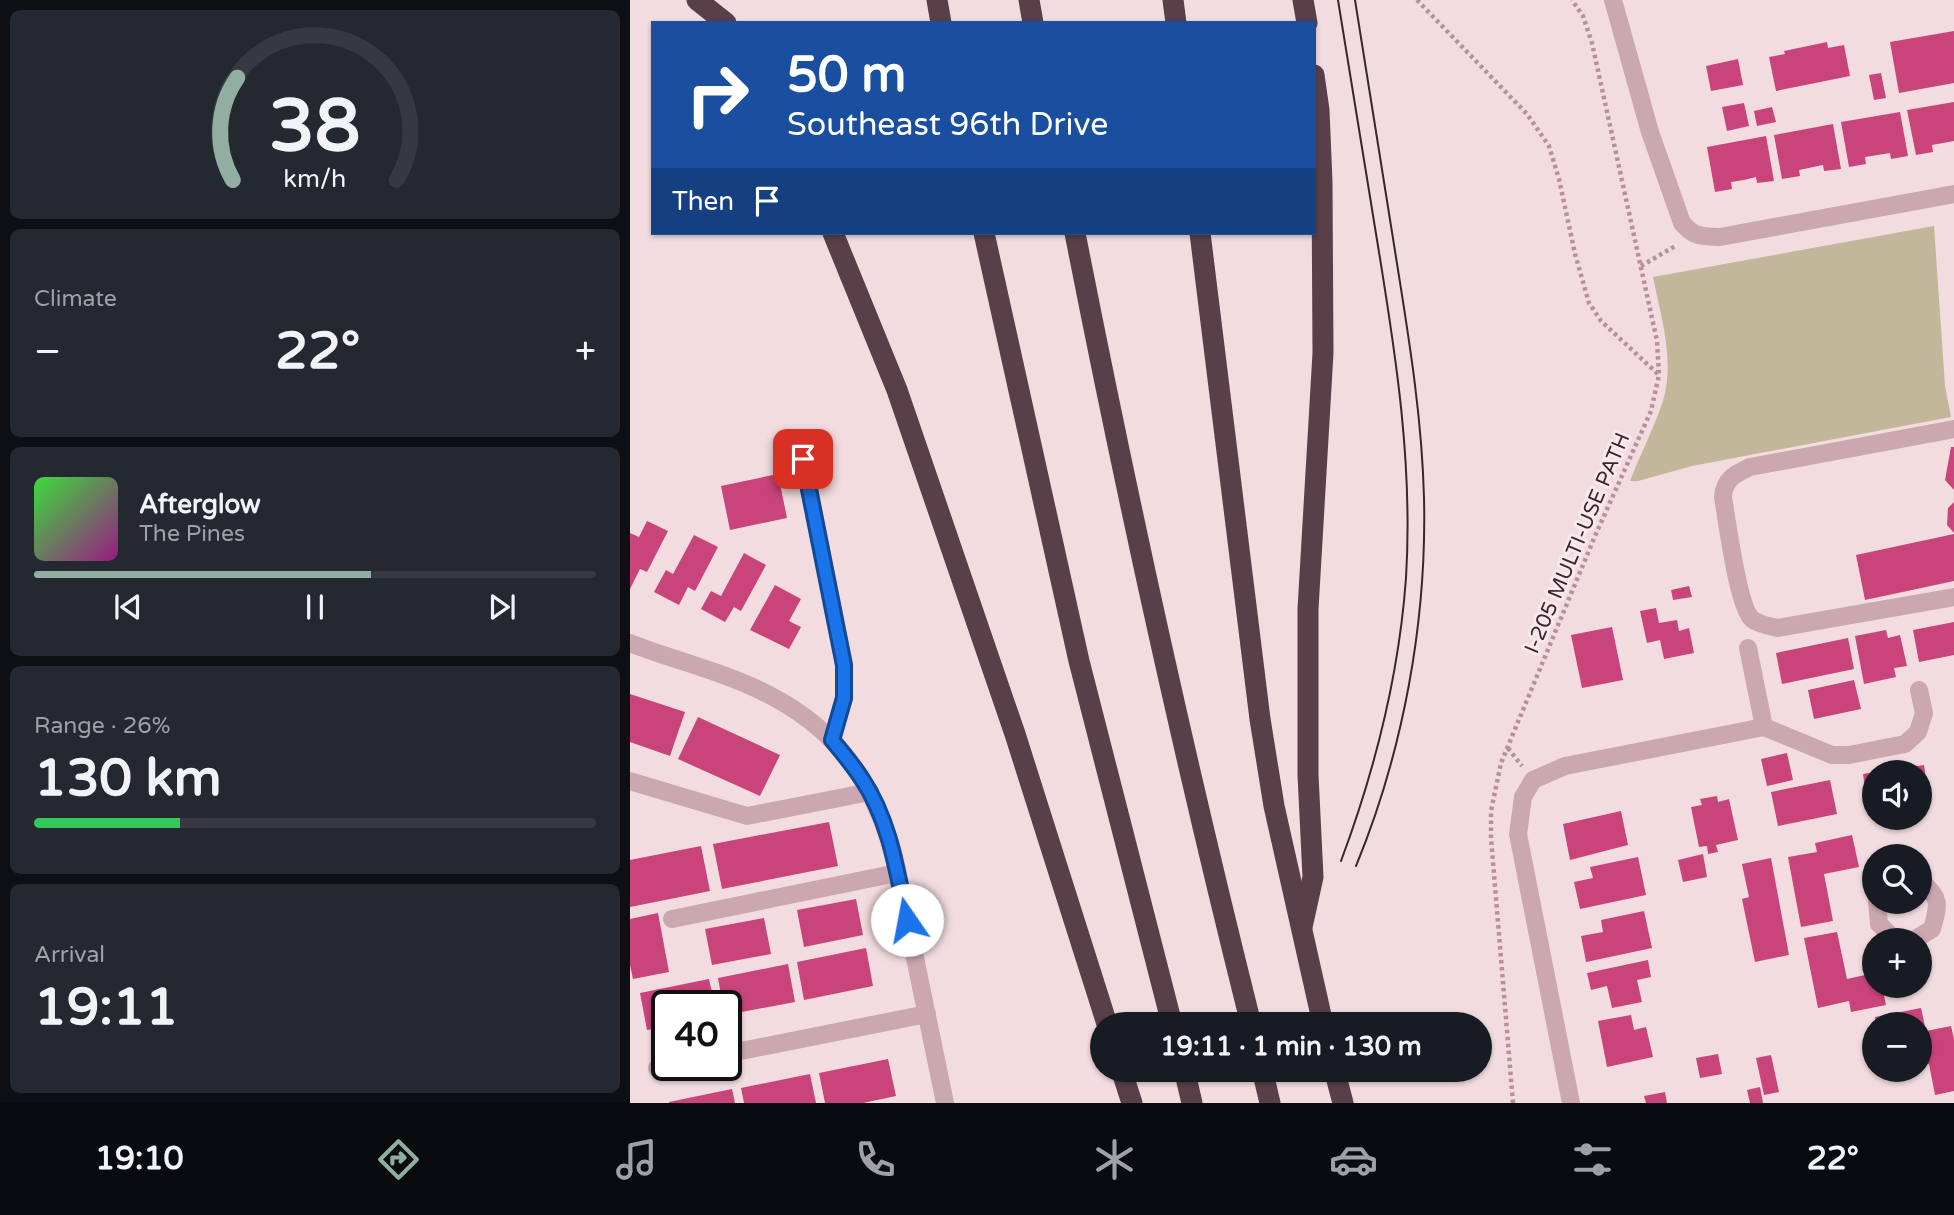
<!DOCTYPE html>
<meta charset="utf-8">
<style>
body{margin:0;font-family:"Varela Round",sans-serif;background:#242831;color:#f1f3f6;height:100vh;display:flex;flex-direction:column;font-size:26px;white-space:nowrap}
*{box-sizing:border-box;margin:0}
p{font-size:23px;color:#9ea1a6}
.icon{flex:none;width:38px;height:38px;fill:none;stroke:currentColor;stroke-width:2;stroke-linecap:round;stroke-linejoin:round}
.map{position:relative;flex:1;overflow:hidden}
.panel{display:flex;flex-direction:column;gap:10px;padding:10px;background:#0d0f14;width:630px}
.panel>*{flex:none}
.banner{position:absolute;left:21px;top:21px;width:665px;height:214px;border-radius:0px;box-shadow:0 2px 5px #0004;background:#1a4fa0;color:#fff;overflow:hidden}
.tools{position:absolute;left:1232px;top:760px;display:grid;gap:14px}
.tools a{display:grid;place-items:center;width:70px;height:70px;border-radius:50%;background:#171b24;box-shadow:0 2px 5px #0004;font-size:35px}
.speed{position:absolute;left:21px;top:990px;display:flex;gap:14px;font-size:35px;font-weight:700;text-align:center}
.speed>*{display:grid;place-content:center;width:91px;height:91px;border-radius:50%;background:#171b24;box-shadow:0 2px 5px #0004;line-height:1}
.speed .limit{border:4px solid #111;border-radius:10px;background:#fff;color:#111}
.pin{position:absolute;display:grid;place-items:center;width:60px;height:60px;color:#fff;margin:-30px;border-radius:14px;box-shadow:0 4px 10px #0006}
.me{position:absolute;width:77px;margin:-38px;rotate:348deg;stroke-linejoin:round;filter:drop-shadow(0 0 5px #0008)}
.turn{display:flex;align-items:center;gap:24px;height:147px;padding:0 21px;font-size:32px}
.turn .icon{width:91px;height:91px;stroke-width:2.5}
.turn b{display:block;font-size:49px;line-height:60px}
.then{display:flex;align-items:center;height:66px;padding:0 21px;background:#0003;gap:14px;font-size:26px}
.big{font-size:52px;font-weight:700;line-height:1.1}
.panel .tile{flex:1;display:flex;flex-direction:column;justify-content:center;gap:10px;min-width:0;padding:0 24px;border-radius:10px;background:#242831}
.panel .dial{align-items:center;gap:0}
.dial svg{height:182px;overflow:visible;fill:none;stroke:#363941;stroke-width:7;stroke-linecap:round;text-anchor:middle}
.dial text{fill:#f1f3f6;stroke:none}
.song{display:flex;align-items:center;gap:21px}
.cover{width:84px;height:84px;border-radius:10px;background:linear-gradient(135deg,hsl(120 70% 55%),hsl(310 70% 35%))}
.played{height:7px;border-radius:4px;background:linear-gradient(90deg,#91aea0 60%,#363941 60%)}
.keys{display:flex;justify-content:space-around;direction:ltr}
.heat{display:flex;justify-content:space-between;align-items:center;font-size:38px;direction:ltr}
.charge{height:10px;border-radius:5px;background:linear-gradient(90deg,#34c759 26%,#363941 0)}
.trip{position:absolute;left:460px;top:1012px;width:402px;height:70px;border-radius:35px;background:#171b24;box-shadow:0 2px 5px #0004;font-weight:700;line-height:70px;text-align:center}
.dock{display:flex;height:112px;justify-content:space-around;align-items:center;background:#090b0e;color:#9ea1a6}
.dock .icon{width:49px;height:49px}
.dock .active{color:#91aea0}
.dock b{font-size:32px;color:#f1f3f6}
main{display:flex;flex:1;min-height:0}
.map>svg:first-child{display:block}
.green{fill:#c2b69b}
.building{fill:#c9447b}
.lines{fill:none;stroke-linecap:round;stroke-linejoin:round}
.path{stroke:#b7919a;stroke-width:4.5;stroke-dasharray:3.5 3.5;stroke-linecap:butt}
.minor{stroke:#cba7af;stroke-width:18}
.highway{stroke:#593f48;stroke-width:21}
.tram{stroke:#38282d;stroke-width:2}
.route-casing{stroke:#114b97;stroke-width:18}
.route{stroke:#1a73e8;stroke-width:12}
.labels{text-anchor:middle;stroke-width:6;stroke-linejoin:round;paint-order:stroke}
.street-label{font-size:21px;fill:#38282d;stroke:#fae8eb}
</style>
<main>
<section class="panel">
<div class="tile dial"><svg viewBox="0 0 100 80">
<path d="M14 69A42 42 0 1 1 86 69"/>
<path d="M14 69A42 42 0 0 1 16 24" stroke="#91aea0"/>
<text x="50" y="56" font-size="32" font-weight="700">38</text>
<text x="50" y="72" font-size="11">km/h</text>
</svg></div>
<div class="tile"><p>Climate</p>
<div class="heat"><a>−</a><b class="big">22°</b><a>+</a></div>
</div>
<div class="tile">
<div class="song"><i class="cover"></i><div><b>Afterglow</b><p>The Pines</p></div></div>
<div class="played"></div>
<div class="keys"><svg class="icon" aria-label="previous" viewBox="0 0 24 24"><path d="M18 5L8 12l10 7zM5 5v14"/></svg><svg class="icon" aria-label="pause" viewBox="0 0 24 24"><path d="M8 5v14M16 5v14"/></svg><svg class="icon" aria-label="next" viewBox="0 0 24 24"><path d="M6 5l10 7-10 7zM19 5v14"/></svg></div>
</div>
<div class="tile"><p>Range · 26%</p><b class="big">130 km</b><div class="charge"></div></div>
<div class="tile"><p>Arrival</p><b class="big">19:11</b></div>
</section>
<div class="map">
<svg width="1324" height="1103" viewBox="0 0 1324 1103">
<rect width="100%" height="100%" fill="#f3dcdf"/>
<path class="green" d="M1304 226 1315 386 1321 417 1062 466 1008 481H1000C1010 455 1024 428 1033 401 1045 360 1031 317 1023 277Z"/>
<g class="building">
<path d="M1324 31V83L1269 93 1260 42Z"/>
<path d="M1197 42 1198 48 1214 45 1220 76 1146 91 1139 57 1155 54 1154 51Z"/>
<path d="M1108 59 1113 85 1081 91 1076 66Z"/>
<path d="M1251 73 1256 98 1244 100 1239 75Z"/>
<path d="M1324 102V141L1302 145 1303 152 1286 155 1277 110Z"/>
<path d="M1114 103 1119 126 1097 131 1092 107Z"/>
<path d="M1142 107 1146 122 1127 126 1124 111Z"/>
<path d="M1270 112 1278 156 1261 159 1260 153 1235 157 1236 164 1219 167 1211 122Z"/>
<path d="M1203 124 1211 169 1194 171 1193 165 1169 170 1170 176 1152 179 1144 135Z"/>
<path d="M1136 136 1144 181 1127 183 1126 177 1114 180 1101 182 1102 189 1085 192 1077 147Z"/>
<path d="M1321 447H1324V490L1315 480Z"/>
<path d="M148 474 157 518 100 530 91 486Z"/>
<path d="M1324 502V533L1317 525 1318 508Z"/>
<path d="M17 521 38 531 17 572 10 569 0 589V533L9 537Z"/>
<path d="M1324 534V581L1235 600 1226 555Z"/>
<path d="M64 535 88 547 65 591 58 587 49 605 24 592 36 570 43 574Z"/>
<path d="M114 553 136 565 111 611 104 607 95 622 71 609 81 591 91 596Z"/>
<path d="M145 585 171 599 159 621 171 627 159 649 120 630Z"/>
<path d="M1059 586 1062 597 1043 600 1041 590Z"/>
<path d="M1026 608 1029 623 1047 620 1049 631 1059 628 1064 653 1034 659 1030 640 1017 643 1010 611Z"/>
<path d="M1324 622V655L1289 662 1283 630Z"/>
<path d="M982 627 993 680 952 688 941 635Z"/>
<path d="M1256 630 1258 638 1270 635 1277 666 1264 668 1266 677 1234 684 1225 636Z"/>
<path d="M1218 638 1224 669 1152 684 1146 653Z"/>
<path d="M1224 680 1231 709 1184 719 1178 690Z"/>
<path d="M0 694 55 712 40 756 0 742Z"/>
<path d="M68 717 150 755 130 796 48 759Z"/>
<path d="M1157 753 1163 780 1137 786 1131 759Z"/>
<path d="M1294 765 1299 799 1290 800V772H1260V770Z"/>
<path d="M1244 772V807L1238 808 1233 774Z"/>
<path d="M1200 780 1207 814 1148 826 1141 792Z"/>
<path d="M1087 796 1088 802 1099 799 1108 840 1086 845 1088 852 1078 854 1077 846 1069 847 1061 807 1072 805 1070 799Z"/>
<path d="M991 811 998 845 940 860 933 824Z"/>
<path d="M199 822 208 866 92 889 83 844Z"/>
<path d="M1222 835 1229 867 1194 874 1203 921 1171 927 1158 857 1187 852 1185 843Z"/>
<path d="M71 846 80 891 0 907V860Z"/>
<path d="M1073 854 1077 877 1053 882 1048 860Z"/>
<path d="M1008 857 1016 895 950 909 944 882 963 878 960 867Z"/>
<path d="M1141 858 1159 955 1125 962 1112 899 1119 897 1112 864Z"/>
<path d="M226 899 233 935 174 947 167 910Z"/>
<path d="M1014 911 1022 948 956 962 951 936 973 932 971 920Z"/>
<path d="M28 913 39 972 3 979 0 965V919Z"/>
<path d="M134 918 141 954 82 965 75 929Z"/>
<path d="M1207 932 1217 979 1244 973V985H1252L1256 1005 1221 1012 1219 1001 1188 1008 1174 938Z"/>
<path d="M236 948 243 986 174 1000 167 962Z"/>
<path d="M1018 960 1021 977 1007 980 1012 1002 982 1008 977 986 961 990 957 973Z"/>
<path d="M158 964 165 1002 96 1015V1006H93L88 978Z"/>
<path d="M79 979 85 1006H37V1027L17 1030 10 993Z"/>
<path d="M1291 1008 1296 1031 1321 1026 1324 1039V1091L1305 1095 1299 1064 1290 1066V1024H1246L1245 1017Z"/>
<path d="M1001 1015 1004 1030 1016 1027 1023 1057 977 1067 968 1021Z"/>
<path d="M1088 1054 1092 1074 1070 1078 1066 1058Z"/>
<path d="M1141 1055 1149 1092 1134 1095 1126 1058Z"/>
<path d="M258 1059 266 1096 233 1103H195L189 1073Z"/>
<path d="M180 1074 186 1103H114L111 1088Z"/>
<path d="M1130 1087 1133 1103H1120L1117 1090Z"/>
<path d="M102 1089 105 1103H39V1102Z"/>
<path d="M1035 1092 1037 1103H1016L1014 1096Z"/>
</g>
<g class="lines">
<g class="path">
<path d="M787 0 897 114 919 146 929 179 945 254 959 303 971 321 1029 375"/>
<path d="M1011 266 1047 245"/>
<path d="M878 748 892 766"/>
<path d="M883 1103 861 838V811L871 763 965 536 1021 411 1029 375 1027 341 962 43 953 16 942 0"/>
</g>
<g class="minor">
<path d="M983 0 1020 132 1052 223C1065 238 1072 236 1090 237L1324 194"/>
<path d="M1324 429 1120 467C1105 474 1094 479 1093 497 1097 520 1108 607 1122 619 1129 625 1140 626 1148 628L1324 597"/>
<path d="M173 459 214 665V698L202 740"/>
<path d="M0 643C38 658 79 668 116 684 198 719 240 771 264 856L315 1103"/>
<path d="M1118 648 1134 727"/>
<path d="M0 781 117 816 240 792"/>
<path d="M1247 901 1249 924 1262 937 1275 940"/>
<path d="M42 919 267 873"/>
<path d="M1284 940 1302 929C1309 904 1311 897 1290 881"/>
<path d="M96 1054 297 1014"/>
<path d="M27 1068 37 1066"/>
<path d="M941 1103 888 834 893 797 903 780 935 766 1134 727 1202 755H1219L1275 744 1288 732 1294 713 1289 690"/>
</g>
<g class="highway">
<path d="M67 0 96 23"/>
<path d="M307 0 311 23"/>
<path d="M399 0 403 23"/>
<path d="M543 0 546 23"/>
<path d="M673 0 677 23"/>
<path d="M203 233 267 390 385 734 477 1024"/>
<path d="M354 233 449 661 542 1024"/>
<path d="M445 233C497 498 555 761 621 1024"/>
<path d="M570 233 630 719 644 806 693 1024"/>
<path d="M672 927 683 877 678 775V609L693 353 692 182 689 110 684 75"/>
<path d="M491 1069 502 1103"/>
<path d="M554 1069 562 1103"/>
<path d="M632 1069 640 1103"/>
<path d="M704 1069 713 1103"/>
</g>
<g class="tram">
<path d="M708 0C722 82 735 164 748 246 766 356 783 465 776 578 769 675 745 770 711 861"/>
<path d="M725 0C738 84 752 167 765 251 778 333 792 415 794 498 797 622 773 752 726 866"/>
</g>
</g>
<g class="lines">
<defs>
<path id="route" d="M173 459 214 665V698L202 740C212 752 223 765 232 779 260 821 267 872 277 920"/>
</defs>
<use href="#route" class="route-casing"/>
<use href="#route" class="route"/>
</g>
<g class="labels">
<g class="street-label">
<text transform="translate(947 543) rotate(-67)" y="7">I-205 MULTI-USE PATH</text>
</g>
</g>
</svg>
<div class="tools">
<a><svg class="icon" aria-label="sound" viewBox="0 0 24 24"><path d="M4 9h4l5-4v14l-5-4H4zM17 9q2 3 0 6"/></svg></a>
<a><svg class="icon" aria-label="search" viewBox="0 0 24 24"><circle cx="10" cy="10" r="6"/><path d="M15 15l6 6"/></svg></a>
<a>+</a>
<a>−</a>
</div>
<div class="speed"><div class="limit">40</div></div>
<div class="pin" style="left:173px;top:459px;background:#d93025"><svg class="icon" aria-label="arrive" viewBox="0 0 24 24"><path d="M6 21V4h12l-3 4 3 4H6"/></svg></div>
<svg class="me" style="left:277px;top:920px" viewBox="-20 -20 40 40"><circle r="19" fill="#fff"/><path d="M0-13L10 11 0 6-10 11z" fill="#1a73e8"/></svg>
<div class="trip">19:11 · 1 min · 130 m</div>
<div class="banner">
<div class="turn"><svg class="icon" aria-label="right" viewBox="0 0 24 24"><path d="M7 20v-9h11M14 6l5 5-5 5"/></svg><div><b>50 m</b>Southeast 96th Drive</div></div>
<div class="then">Then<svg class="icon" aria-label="arrive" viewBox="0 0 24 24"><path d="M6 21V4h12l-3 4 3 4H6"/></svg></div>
</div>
</div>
</main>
<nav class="dock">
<b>19:10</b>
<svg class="icon active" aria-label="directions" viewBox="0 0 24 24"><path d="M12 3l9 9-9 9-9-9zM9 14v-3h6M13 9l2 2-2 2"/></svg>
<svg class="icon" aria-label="music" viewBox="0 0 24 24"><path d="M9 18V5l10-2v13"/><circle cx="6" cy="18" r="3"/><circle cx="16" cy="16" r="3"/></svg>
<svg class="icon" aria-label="phone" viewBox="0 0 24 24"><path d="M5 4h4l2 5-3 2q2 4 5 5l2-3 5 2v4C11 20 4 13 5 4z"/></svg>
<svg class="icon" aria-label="climate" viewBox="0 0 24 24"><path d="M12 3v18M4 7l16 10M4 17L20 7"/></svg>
<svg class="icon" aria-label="car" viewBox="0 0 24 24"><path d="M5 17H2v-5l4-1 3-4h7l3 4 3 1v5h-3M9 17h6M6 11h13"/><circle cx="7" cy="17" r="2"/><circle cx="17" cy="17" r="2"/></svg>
<svg class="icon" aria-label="filters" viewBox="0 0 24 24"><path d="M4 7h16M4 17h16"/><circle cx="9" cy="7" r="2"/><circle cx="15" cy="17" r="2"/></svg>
<b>22°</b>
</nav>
